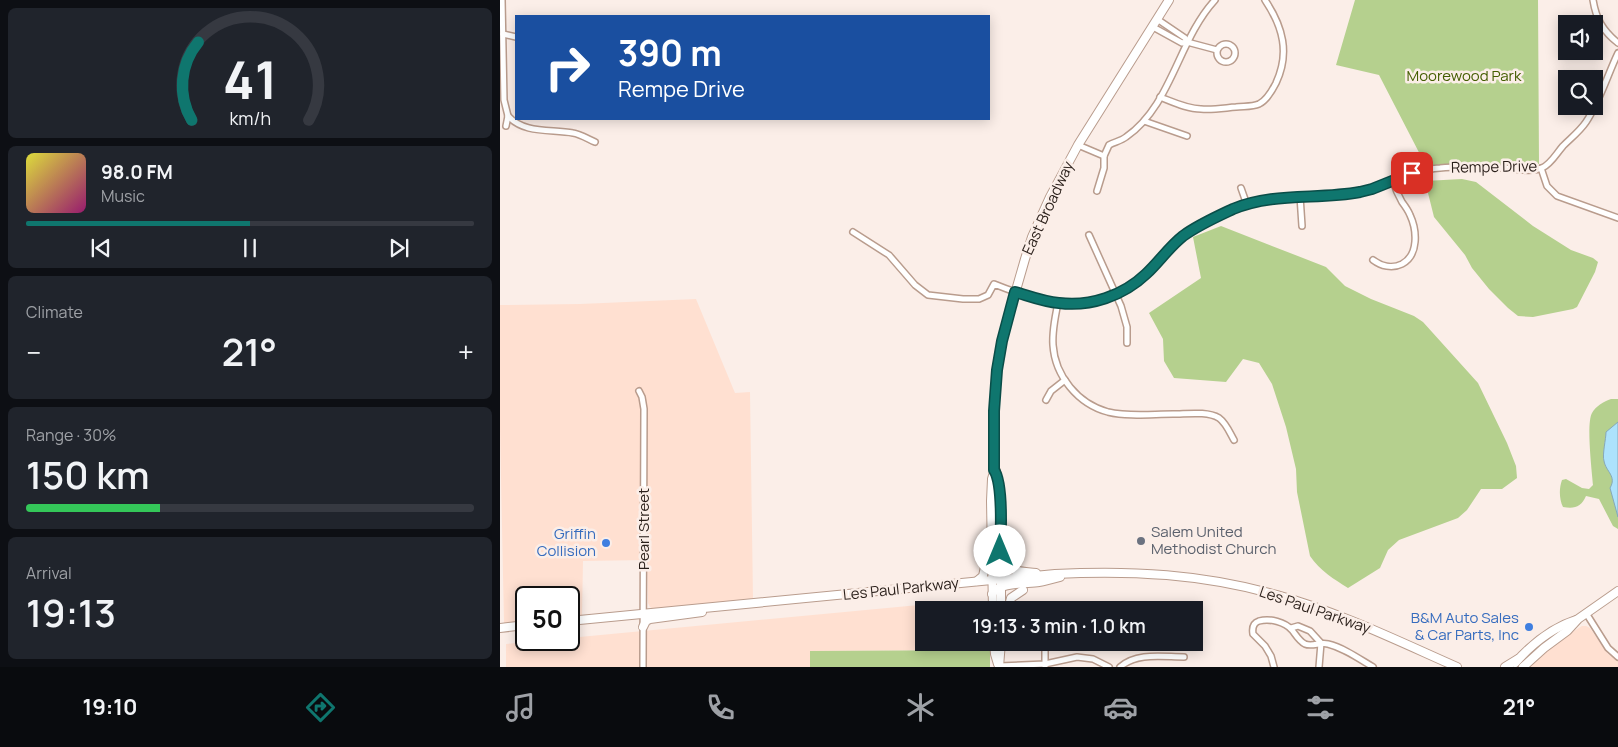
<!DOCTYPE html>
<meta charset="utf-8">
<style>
body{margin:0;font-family:Manrope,sans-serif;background:#20242c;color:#f1f3f6;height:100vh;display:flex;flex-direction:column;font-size:19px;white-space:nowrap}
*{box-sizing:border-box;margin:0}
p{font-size:16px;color:#9ea1a6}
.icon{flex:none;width:28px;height:28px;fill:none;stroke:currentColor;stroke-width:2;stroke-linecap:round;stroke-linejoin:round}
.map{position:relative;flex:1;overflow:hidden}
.sheet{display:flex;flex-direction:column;gap:8px;padding:8px;background:#0d0f14;width:500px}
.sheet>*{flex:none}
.banner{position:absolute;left:15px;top:15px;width:475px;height:105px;border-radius:0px;box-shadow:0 2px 12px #0003;background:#1a4fa0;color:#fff;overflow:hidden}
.tools{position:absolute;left:1058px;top:15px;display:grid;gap:10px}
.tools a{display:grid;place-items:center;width:45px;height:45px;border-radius:0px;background:#171b24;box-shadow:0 2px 12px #0003;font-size:25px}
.speed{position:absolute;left:15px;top:586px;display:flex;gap:10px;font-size:25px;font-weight:700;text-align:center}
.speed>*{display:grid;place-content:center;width:65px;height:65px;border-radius:50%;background:#171b24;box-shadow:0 2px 12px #0003;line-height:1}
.speed .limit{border:2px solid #111;border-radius:8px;background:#fff;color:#111}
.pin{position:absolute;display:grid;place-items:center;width:42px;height:42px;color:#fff;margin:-21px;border-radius:10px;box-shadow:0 2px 8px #0006}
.me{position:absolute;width:55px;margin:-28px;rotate:0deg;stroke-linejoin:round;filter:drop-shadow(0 0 4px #0008)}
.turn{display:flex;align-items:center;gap:18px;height:105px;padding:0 20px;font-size:22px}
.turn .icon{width:65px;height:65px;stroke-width:2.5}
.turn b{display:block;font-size:35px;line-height:42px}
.big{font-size:38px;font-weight:600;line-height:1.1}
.sheet .card{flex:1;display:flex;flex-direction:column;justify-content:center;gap:8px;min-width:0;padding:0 18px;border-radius:8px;background:#20242c}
.sheet .dial{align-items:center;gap:0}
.dial svg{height:130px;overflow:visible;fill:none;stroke:#363941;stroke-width:7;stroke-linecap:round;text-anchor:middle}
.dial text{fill:#f1f3f6;stroke:none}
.song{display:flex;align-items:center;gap:15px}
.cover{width:60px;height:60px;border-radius:8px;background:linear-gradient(135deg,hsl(60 70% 55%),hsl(320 70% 35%))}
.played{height:5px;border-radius:2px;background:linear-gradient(90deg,#0f766e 50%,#363941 50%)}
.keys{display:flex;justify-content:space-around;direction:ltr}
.heat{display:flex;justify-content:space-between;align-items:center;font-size:28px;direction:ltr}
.charge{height:8px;border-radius:4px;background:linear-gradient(90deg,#34c759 30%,#363941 0)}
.trip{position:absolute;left:415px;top:601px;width:288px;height:50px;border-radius:0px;background:#171b24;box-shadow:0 2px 12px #0003;font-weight:600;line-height:50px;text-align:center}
.tab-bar{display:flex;height:80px;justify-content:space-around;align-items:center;background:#090b0e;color:#9ea1a6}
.tab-bar .icon{width:35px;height:35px}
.tab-bar .active{color:#0f766e}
.tab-bar b{font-size:22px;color:#f1f3f6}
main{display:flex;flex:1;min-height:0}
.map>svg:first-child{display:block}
.built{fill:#ffe0d1}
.green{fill:#b5d08e}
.water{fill:#ade2fc;stroke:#86a8b8}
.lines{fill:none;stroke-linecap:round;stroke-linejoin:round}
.street-casing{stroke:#b99c8d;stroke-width:8}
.secondary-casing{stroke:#b99c8d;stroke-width:10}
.primary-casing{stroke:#b99c8d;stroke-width:10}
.street{stroke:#fff;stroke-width:5}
.secondary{stroke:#fff;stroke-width:8}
.primary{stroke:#fff;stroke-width:8}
.route-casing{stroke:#0a4d48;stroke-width:12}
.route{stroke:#0f766e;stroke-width:9}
.worship-dot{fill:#6b7280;stroke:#fbeee8;stroke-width:2}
.shop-dot{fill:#3f7fe0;stroke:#fbeee8;stroke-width:2}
.labels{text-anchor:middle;stroke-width:5;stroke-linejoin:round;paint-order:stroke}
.park-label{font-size:15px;fill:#435d01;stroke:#fbeee8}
.street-label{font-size:15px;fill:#2a1f1a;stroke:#fbeee8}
.worship-label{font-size:15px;fill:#5b616d;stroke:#fbeee8;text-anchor:start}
.shop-label{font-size:15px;fill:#366cbe;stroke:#fbeee8;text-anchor:end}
</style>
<main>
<section class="sheet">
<div class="card dial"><svg viewBox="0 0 100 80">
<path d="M14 69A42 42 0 1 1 86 69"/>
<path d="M14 69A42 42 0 0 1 18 21" stroke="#0f766e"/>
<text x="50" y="56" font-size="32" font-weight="700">41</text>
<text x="50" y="72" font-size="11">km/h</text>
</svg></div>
<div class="card">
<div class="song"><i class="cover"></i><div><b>98.0 FM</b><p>Music</p></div></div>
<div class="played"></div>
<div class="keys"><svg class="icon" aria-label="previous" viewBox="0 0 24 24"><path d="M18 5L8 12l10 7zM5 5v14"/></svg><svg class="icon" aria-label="pause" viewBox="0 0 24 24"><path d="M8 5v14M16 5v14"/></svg><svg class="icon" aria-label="next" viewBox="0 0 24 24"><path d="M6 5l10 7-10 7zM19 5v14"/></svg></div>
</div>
<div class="card"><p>Climate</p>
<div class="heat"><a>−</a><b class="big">21°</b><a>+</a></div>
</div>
<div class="card"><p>Range · 30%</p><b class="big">150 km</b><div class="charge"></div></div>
<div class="card"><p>Arrival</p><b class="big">19:13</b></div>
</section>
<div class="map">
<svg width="1118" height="667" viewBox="0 0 1118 667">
<rect width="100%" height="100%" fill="#fbeee8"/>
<g class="built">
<path d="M196 299 235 393 250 392 253 599 154 609 150 607 148 603 147 560 83 561 82 615 69 617V598H26V621L4 623 0 429V305L80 304Z"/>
<path d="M451 602 477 604 483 605 488 610H424V642L490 643V650L310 651V667H6V644L53 640H69V638Z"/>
<path d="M1082 626H1086L1090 628 1108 654 1118 661V667H1026L1055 643Z"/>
</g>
<g class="green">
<path d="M855 0H1038L1039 164 1028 165 973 164 926 166 879 75 836 65Z"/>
<path d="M962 179 976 182 1033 226 1071 250 1093 258 1098 262 1095 272 1077 307 1073 309 1033 317 1018 316 1008 308 989 289 972 268 965 255 934 217 925 181Z"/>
<path d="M721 226 826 267 845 286 871 299 914 316 923 322 978 383 1007 443 1016 466 1017 478 1002 489H981L967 510 958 518 899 540 888 550 880 568 848 588C834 579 820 571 810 556L797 492 796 469 786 427 772 384 759 363 743 359 726 382 674 378 664 361 663 339 649 313 701 278 693 237Z"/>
<path d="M1111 399H1118V529L1113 526 1099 499 1086 496C1081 507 1075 509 1063 507 1059 499 1059 488 1062 480L1066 479 1082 488 1089 489 1093 485C1092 471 1086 424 1092 413 1095 407 1104 401 1111 399Z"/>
<path d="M490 650V667H310V651Z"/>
</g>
<path class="water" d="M1118 422V517L1110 488C1117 476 1106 472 1104 461 1102 455 1106 439 1106 432Z"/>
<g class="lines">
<defs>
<g id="street">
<path d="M2 0 4 100 8 116 6 126"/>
<path d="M1093 0C1096 19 1103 31 1118 43"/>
<path d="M657 19 685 38 687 42"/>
<path d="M653 27 682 43 687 42 717 50"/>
<path d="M3 34 16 37"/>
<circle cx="726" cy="53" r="9"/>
<path d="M660 97C673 102 687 109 701 109 713 110 724 108 736 107 744 106 752 107 759 104 767 100 772 91 776 83 790 53 783 27 765 0"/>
<path d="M8 116C24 134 51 129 73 133 80 134 88 139 95 142"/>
<path d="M644 121 687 136"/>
<path d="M578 145 604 156V168L597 191"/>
<path d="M604 156 609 145C614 142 621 141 626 137 672 105 678 40 715 0"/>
<path d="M1041 168 1047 186 1057 196 1118 218"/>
<path d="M741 188 747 205"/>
<path d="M800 196 802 226"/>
<path d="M353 232 389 255 415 285 428 295 463 299H479L488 295 494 284C541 303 594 317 638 282 654 268 666 249 683 236 704 221 727 211 751 203 785 192 822 199 856 192 885 187 910 170 940 168 960 166 980 167 1000 168 1012 168 1030 173 1042 168 1051 164 1056 154 1063 146 1071 138 1080 131 1086 122 1100 101 1107 76 1118 53"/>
<path d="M589 235 621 306 627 327V343"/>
<path d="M873 260C881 266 892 269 902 264 919 255 917 230 910 215 908 210 905 206 902 202 898 195 895 188 893 181"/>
<path d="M558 303C555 317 552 331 553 345 555 376 578 404 608 412 629 417 652 414 673 414 687 414 707 411 719 418 726 423 730 433 734 440"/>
<path d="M139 391 142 397 144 409 143 667"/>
<path d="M546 400 551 391 565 380"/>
<path d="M1086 613 1108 648 1118 657"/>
<path d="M791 628 798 626 810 631 821 643 819 667"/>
<path d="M545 642V667"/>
<path d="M499 666 545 664 577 657 593 659 609 667"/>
<path d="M620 667C637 652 663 657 684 657"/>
<path d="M774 667 771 656 765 646 753 634C752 628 753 623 759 621 770 618 785 622 792 630 796 635 799 641 805 644 812 647 820 642 828 644 844 648 858 658 873 667"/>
</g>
<g id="secondary">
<path d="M496 471 498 481 501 522V610"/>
<path d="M493 610 491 501 492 479 495 469 494 408 498 362 504 332 525 259 532 237 550 197 578 145 669 0"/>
<path d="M494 642 495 654 498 664"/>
<path d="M1015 663C1032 644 1051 628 1076 620"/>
<path d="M499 667 501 642"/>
<path d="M1023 667 1044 648 1067 631 1078 619 1118 591"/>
</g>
<g id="primary">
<path d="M501 557C504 573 523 571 536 573"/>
<path d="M477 581 483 576 492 535"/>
<path d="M492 594C499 582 527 584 539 582 546 581 553 579 560 577"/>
<path d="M508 610 511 598 523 590"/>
<path d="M69 621 555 574C631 570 703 574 777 595 839 612 898 641 957 667"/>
<path d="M143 627 146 621 150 619 202 612"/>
<path d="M0 628 26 625"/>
<path d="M501 646 502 642"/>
<path d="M1005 667 1018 659"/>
</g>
</defs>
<use href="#street" class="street-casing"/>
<use href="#secondary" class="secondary-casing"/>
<use href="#primary" class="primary-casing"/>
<use href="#street" class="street"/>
<use href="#secondary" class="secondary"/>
<use href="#primary" class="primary"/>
</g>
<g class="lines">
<defs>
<path id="route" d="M500 551C501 533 503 483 494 470V411L497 370 502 341 515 292C529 296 544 302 559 303 590 307 623 296 646 274 659 262 669 247 683 236 698 225 716 217 733 209 774 192 817 200 860 192L872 189 912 173"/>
</defs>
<use href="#route" class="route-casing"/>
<use href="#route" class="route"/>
</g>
<circle class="worship-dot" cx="641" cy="541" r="5"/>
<g class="shop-dot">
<circle cx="106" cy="543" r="5"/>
<circle cx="1029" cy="627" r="5"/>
</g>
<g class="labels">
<g class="park-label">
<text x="964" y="81">Moorewood Park</text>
</g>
<g class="street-label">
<text transform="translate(994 167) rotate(-1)" y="5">Rempe Drive</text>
<text transform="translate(548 208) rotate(-65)" y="5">East Broadway</text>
<text transform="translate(144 529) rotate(-90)" y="5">Pearl Street</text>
<text transform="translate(401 589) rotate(-6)" y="5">Les Paul Parkway</text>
<text transform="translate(815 610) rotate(19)" y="5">Les Paul Parkway</text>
</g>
<g class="worship-label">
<text x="651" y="537">Salem United<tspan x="651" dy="17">Methodist Church</tspan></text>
</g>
<g class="shop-label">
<text x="96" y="539">Griffin<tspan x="96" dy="17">Collision</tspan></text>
<text x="1019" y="623">B&amp;M Auto Sales<tspan x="1019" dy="17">&amp; Car Parts, Inc</tspan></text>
</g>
</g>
</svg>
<div class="tools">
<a><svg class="icon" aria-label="sound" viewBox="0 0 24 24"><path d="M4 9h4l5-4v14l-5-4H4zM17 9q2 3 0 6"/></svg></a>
<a><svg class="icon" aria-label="search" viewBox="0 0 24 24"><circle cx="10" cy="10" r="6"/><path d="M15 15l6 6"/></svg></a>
</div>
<div class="speed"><div class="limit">50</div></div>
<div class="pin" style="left:912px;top:173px;background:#d93025"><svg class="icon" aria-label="arrive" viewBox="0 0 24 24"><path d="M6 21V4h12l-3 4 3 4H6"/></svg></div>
<svg class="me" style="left:500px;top:551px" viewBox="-20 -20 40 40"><circle r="19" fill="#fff"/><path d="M0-13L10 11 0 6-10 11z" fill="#0f766e"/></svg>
<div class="trip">19:13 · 3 min · 1.0 km</div>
<div class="banner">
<div class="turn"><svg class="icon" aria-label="right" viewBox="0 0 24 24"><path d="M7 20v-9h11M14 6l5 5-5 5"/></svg><div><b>390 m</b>Rempe Drive</div></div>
</div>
</div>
</main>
<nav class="tab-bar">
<b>19:10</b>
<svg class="icon active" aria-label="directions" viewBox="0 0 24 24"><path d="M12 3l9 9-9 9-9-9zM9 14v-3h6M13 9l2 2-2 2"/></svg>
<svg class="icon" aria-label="music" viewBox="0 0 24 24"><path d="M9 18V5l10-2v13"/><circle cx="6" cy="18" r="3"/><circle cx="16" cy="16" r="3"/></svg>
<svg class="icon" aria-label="phone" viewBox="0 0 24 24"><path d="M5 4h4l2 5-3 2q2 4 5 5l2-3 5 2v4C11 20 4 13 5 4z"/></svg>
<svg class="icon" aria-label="climate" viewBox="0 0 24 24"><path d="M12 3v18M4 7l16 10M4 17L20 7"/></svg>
<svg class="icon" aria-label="car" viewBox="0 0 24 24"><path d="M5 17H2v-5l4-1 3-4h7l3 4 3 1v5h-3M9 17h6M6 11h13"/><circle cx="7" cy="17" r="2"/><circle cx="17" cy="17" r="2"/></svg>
<svg class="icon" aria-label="filters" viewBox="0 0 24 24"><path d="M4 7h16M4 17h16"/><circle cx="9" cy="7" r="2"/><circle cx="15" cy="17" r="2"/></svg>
<b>21°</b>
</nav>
